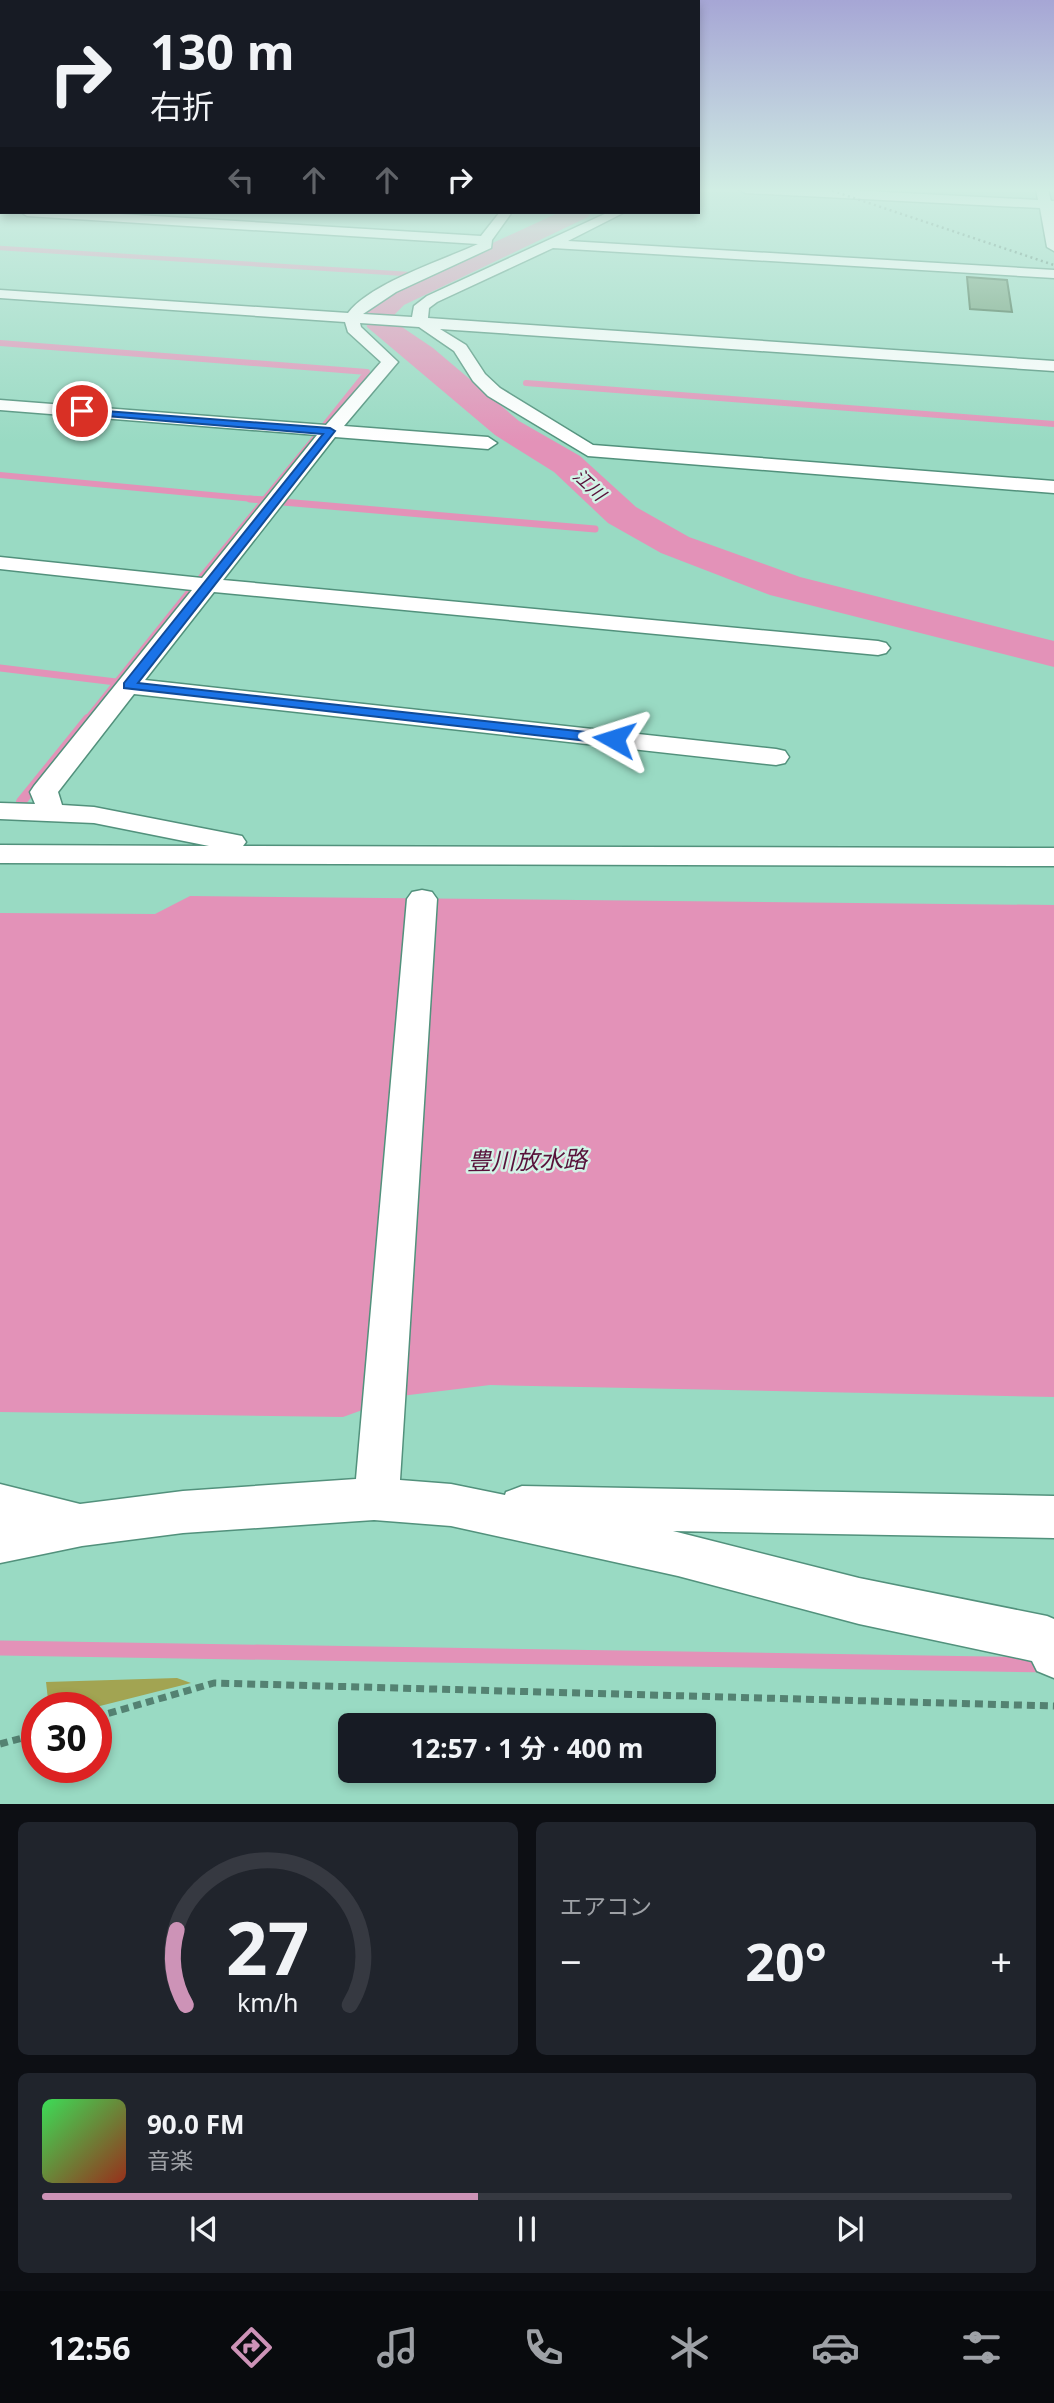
<!DOCTYPE html>
<html lang="ja">
<meta charset="utf-8">
<style>
body{margin:0;font-family:"Noto Sans","Noto Sans JP",sans-serif;background:#20242c;color:#f1f3f6;height:100vh;display:flex;flex-direction:column;font-size:26px;white-space:nowrap}
*{box-sizing:border-box;margin:0}
p{font-size:23px;color:#9ea1a6}
.icon{flex:none;width:38px;height:38px;fill:none;stroke:currentColor;stroke-width:2;stroke-linecap:round;stroke-linejoin:round}
.map{position:relative;height:1804px;overflow:hidden}
.panel{display:flex;flex-direction:column;gap:18px;padding:18px;background:#0d0f14;flex:1}
.panel>*{flex:none}
.hud{position:absolute;left:0px;top:0px;width:700px;height:214px;box-shadow:0 4px 10px #0003;background:#171b24;color:#f1f3f6;overflow:hidden}
.speed{position:absolute;left:21px;top:1692px;display:flex;gap:14px;font-size:35px;font-weight:700;text-align:center}
.speed>*{display:grid;place-content:center;width:91px;height:91px;border-radius:50%;background:#171b24;box-shadow:0 4px 10px #0003;line-height:1}
.speed .limit{border:10px solid #d22;background:#fff;color:#111}
.pin{position:absolute;display:grid;place-items:center;width:60px;height:60px;color:#fff;margin:-30px;border:4px solid #fff;border-radius:50%;box-shadow:0 2px 7px #0007}
.me{position:absolute;width:77px;margin:-38px;rotate:276deg;stroke-linejoin:round;filter:drop-shadow(0 0 5px #0008)}
.turn{display:flex;align-items:center;gap:24px;height:147px;padding:0 35px;font-size:32px}
.turn .icon{width:91px;height:91px;stroke-width:2.5}
.turn b{display:block;font-size:49px;line-height:60px}
.lanes{display:flex;align-items:center;height:66px;padding:0 35px;background:#0003;justify-content:center;gap:35px;direction:ltr}
.lanes .off{opacity:.35}
.big{font-size:52px;font-weight:700;line-height:1.1}
.panel .tile{flex:1;display:flex;flex-direction:column;justify-content:center;gap:10px;min-width:0;padding:0 24px;border-radius:10px;background:#20242c}
.panel .dial{align-items:center;gap:0}
.dial svg{height:182px;overflow:visible;fill:none;stroke:#363941;stroke-width:7;stroke-linecap:round;text-anchor:middle}
.dial text{fill:#f1f3f6;stroke:none}
.song{display:flex;align-items:center;gap:21px}
.cover{width:84px;height:84px;border-radius:10px;background:linear-gradient(135deg,hsl(130 70% 55%),hsl(10 70% 35%))}
.played{height:7px;border-radius:4px;background:linear-gradient(90deg,#cd93b7 45%,#363941 45%)}
.keys{display:flex;justify-content:space-around;direction:ltr}
.heat{display:flex;justify-content:space-between;align-items:center;font-size:38px;direction:ltr}
.panel .tiles{flex:1;display:grid;gap:18px;grid-template-columns:1fr 1fr}
.tile:last-child{grid-column:span 2}
.trip{position:absolute;left:338px;top:1713px;width:378px;height:70px;border-radius:10px;background:#171b24;box-shadow:0 4px 10px #0003;font-weight:700;line-height:70px;text-align:center}
.tabs{display:flex;height:112px;justify-content:space-around;align-items:center;background:#090b0e;color:#9ea1a6}
.tabs .icon{width:49px;height:49px}
.tabs .on{color:#cd93b7}
.tabs b{font-size:32px;color:#f1f3f6}
.map>svg:first-child{display:block}
.green{fill:#a2a452}
.water{fill:#e392b8}
.lines{fill:none;stroke-linecap:round;stroke-linejoin:round}
.stream-far4{stroke:#e392b8;stroke-width:4.5}
.stream-far3{stroke:#e392b8;stroke-width:6}
.stream-far2{stroke:#e392b8;stroke-width:7}
.stream-far1{stroke:#e392b8;stroke-width:10}
.stream{stroke:#e392b8;stroke-width:15}
.river{fill:#e392b8;fill-rule:evenodd}
.building{fill:#6d9b76;stroke:#3c6846;stroke-width:2}
.minor-casing{stroke:#52917c;stroke-width:3}
.path{stroke:#548272;stroke-width:7;stroke-dasharray:8 5;stroke-linecap:butt}
.minor{fill:#fff;fill-rule:evenodd}
.rail{stroke:#4c7868;stroke-width:2.5;stroke-dasharray:2 3.5;stroke-linecap:butt}
.route{fill:#1a73e8;stroke:#114b97;stroke-width:2}
.labels{text-anchor:middle;stroke-width:5;stroke-linejoin:round;paint-order:stroke}
.far-water-label{font-size:18px;font-style:italic;fill:#58113a;stroke:#d3f3e7}
.near-water-label{font-size:24px;font-style:italic;fill:#58113a;stroke:#d3f3e7}
</style>
<div class="map">
<svg width="1054" height="1805" viewBox="0 0 1054 1805">
<rect width="100%" height="100%" fill="#99dac3"/>
<path class="green" d="M177 1678 191 1683 92 1708H49L46 1682Z"/>
<path class="water" d="M190 896 1054 905V1397L490 1385 401 1396 343 1417 0 1412V913L155 914Z"/>
<g class="lines">
<path class="stream-far4" d="M0 248 407 274"/>
<g class="stream-far3">
<path d="M0 343 367 372 323 427"/>
<path d="M526 383 1054 424"/>
<path d="M0 475 264 500"/>
<path d="M264 500 319 433"/>
</g>
<g class="stream-far2">
<path d="M250 499 264 500"/>
<path d="M283 502 595 529"/>
<path d="M201 578 266 499"/>
<path d="M0 668 116 682"/>
<path d="M86 721 191 590"/>
</g>
<path class="stream-far1" d="M21 802 88 719"/>
<path class="stream" d="M0 1648 1054 1665"/>
<path class="river" d="M560 212H591L588 217 404 305 395 314 396 323 433 348 519 421 580 456 636 507 689 537 800 577 1054 641V667L770 595 661 553 608 523 554 472 495 435 367 327 366 312 384 293Z"/>
</g>
<path class="building" d="M967 277 1007 280 1012 312 970 309Z"/>
<g class="lines">
<defs>
<g id="minor">
<path d="M739 189H826L1038 200 1036 189H1048L1051 201H1054V251L1047 247 1040 208 745 193Z"/>
<path d="M2 190V198L0 199V191Z"/>
<path d="M21 212H87L481 236 500 212H512L492 240 491 248 396 292 363 314 412 317 414 306 427 296 609 212H625L568 241 1054 270V278L553 248 437 302 429 308 428 318 1054 361V371L440 329 466 345 485 374 500 388 593 445 1054 481V493L588 456 488 396 473 381 454 351 419 327 360 323 361 327 398 362 344 426 488 437 497 443 488 449 335 437 223 580 878 641 886 643 890 648 886 653 878 655 214 592 145 680 776 749 785 751 789 757 785 763 776 765 134 694 58 792 62 805 94 807 232 834 242 836 246 842 243 846 1054 848V866L0 863V845L209 846 94 823 0 819V803L35 804 30 792 34 786 192 590 0 569V557L202 578 317 435 0 410V400L326 425 381 362 348 332 345 322 0 298V290L348 313C371 283 443 260 478 244L27 216Z"/>
<path d="M422 890 432 892 437 899 400 1480 451 1484 505 1495 506 1492 522 1486 1054 1496V1538L673 1531 859 1578 1047 1616 1054 1619V1678L1037 1671 1032 1661 859 1624 678 1576 451 1526 374 1520 183 1533 82 1546 0 1563V1484L80 1504 183 1491 356 1479 407 899 412 892Z"/>
</g>
</defs>
<use href="#minor" class="minor-casing"/>
<g class="path">
<path d="M96 1717 214 1683 1054 1706"/>
<path d="M0 1744 37 1734"/>
</g>
<use href="#minor" class="minor"/>
<path class="rail" d="M827 189 1054 265"/>
</g>
<linearGradient id="sky" x2="0" y2="1"><stop stop-color="#a6a6d5"/><stop offset="0.43" stop-color="#d1eee4"/><stop offset="1" stop-color="#d1eee4" stop-opacity="0"/></linearGradient>
<rect width="1054" height="442" fill="url(#sky)"/>
<path class="route" d="M79 409 330 428 335 431 138 683 614 735 621 739 614 744 124 688V683L323 434 82 414 79 413Z"/>
<g class="labels">
<g class="far-water-label">
<text transform="translate(589 485) rotate(43)" y="6">江川</text>
</g>
<g class="near-water-label">
<text transform="translate(527 1161) rotate(-1)" y="8">豊川放水路</text>
</g>
</g>
</svg>
<div class="speed"><div class="limit">30</div></div>
<div class="pin" style="left:82px;top:411px;background:#d93025"><svg class="icon" aria-label="arrive" viewBox="0 0 24 24"><path d="M6 21V4h12l-3 4 3 4H6"/></svg></div>
<svg class="me" style="left:614px;top:739px" viewBox="-20 -20 40 40"><path d="M0-17L14 15 0 8-14 15z" fill="#1a73e8" stroke="#fff" stroke-width="4"/></svg>
<div class="trip">12:57 · 1 分 · 400 m</div>
<div class="hud">
<div class="turn"><svg class="icon" aria-label="right" viewBox="0 0 24 24"><path d="M7 20v-9h11M14 6l5 5-5 5"/></svg><div><b>130 m</b>右折</div></div>
<div class="lanes"><svg class="icon off" aria-label="left" viewBox="0 0 24 24"><path d="M17 20v-9H6M10 6l-5 5 5 5"/></svg><svg class="icon off" aria-label="ahead" viewBox="0 0 24 24"><path d="M12 20V5M6 11l6-6 6 6"/></svg><svg class="icon off" aria-label="ahead" viewBox="0 0 24 24"><path d="M12 20V5M6 11l6-6 6 6"/></svg><svg class="icon" aria-label="right" viewBox="0 0 24 24"><path d="M7 20v-9h11M14 6l5 5-5 5"/></svg></div>
</div>
</div>
<section class="panel">
<div class="tiles">
<div class="tile dial"><svg viewBox="0 0 100 80">
<path d="M14 69A42 42 0 1 1 86 69"/>
<path d="M14 69A42 42 0 0 1 10 36" stroke="#cd93b7"/>
<text x="50" y="56" font-size="32" font-weight="700">27</text>
<text x="50" y="72" font-size="11">km/h</text>
</svg></div>
<div class="tile"><p>エアコン</p>
<div class="heat"><a>−</a><b class="big">20°</b><a>+</a></div>
</div>
<div class="tile">
<div class="song"><i class="cover"></i><div><b>90.0 FM</b><p>音楽</p></div></div>
<div class="played"></div>
<div class="keys"><svg class="icon" aria-label="previous" viewBox="0 0 24 24"><path d="M18 5L8 12l10 7zM5 5v14"/></svg><svg class="icon" aria-label="pause" viewBox="0 0 24 24"><path d="M8 5v14M16 5v14"/></svg><svg class="icon" aria-label="next" viewBox="0 0 24 24"><path d="M6 5l10 7-10 7zM19 5v14"/></svg></div>
</div>
</div>
</section>
<nav class="tabs">
<b>12:56</b>
<svg class="icon on" aria-label="directions" viewBox="0 0 24 24"><path d="M12 3l9 9-9 9-9-9zM9 14v-3h6M13 9l2 2-2 2"/></svg>
<svg class="icon" aria-label="music" viewBox="0 0 24 24"><path d="M9 18V5l10-2v13"/><circle cx="6" cy="18" r="3"/><circle cx="16" cy="16" r="3"/></svg>
<svg class="icon" aria-label="phone" viewBox="0 0 24 24"><path d="M5 4h4l2 5-3 2q2 4 5 5l2-3 5 2v4C11 20 4 13 5 4z"/></svg>
<svg class="icon" aria-label="climate" viewBox="0 0 24 24"><path d="M12 3v18M4 7l16 10M4 17L20 7"/></svg>
<svg class="icon" aria-label="car" viewBox="0 0 24 24"><path d="M5 17H2v-5l4-1 3-4h7l3 4 3 1v5h-3M9 17h6M6 11h13"/><circle cx="7" cy="17" r="2"/><circle cx="17" cy="17" r="2"/></svg>
<svg class="icon" aria-label="filters" viewBox="0 0 24 24"><path d="M4 7h16M4 17h16"/><circle cx="9" cy="7" r="2"/><circle cx="15" cy="17" r="2"/></svg>
</nav>
